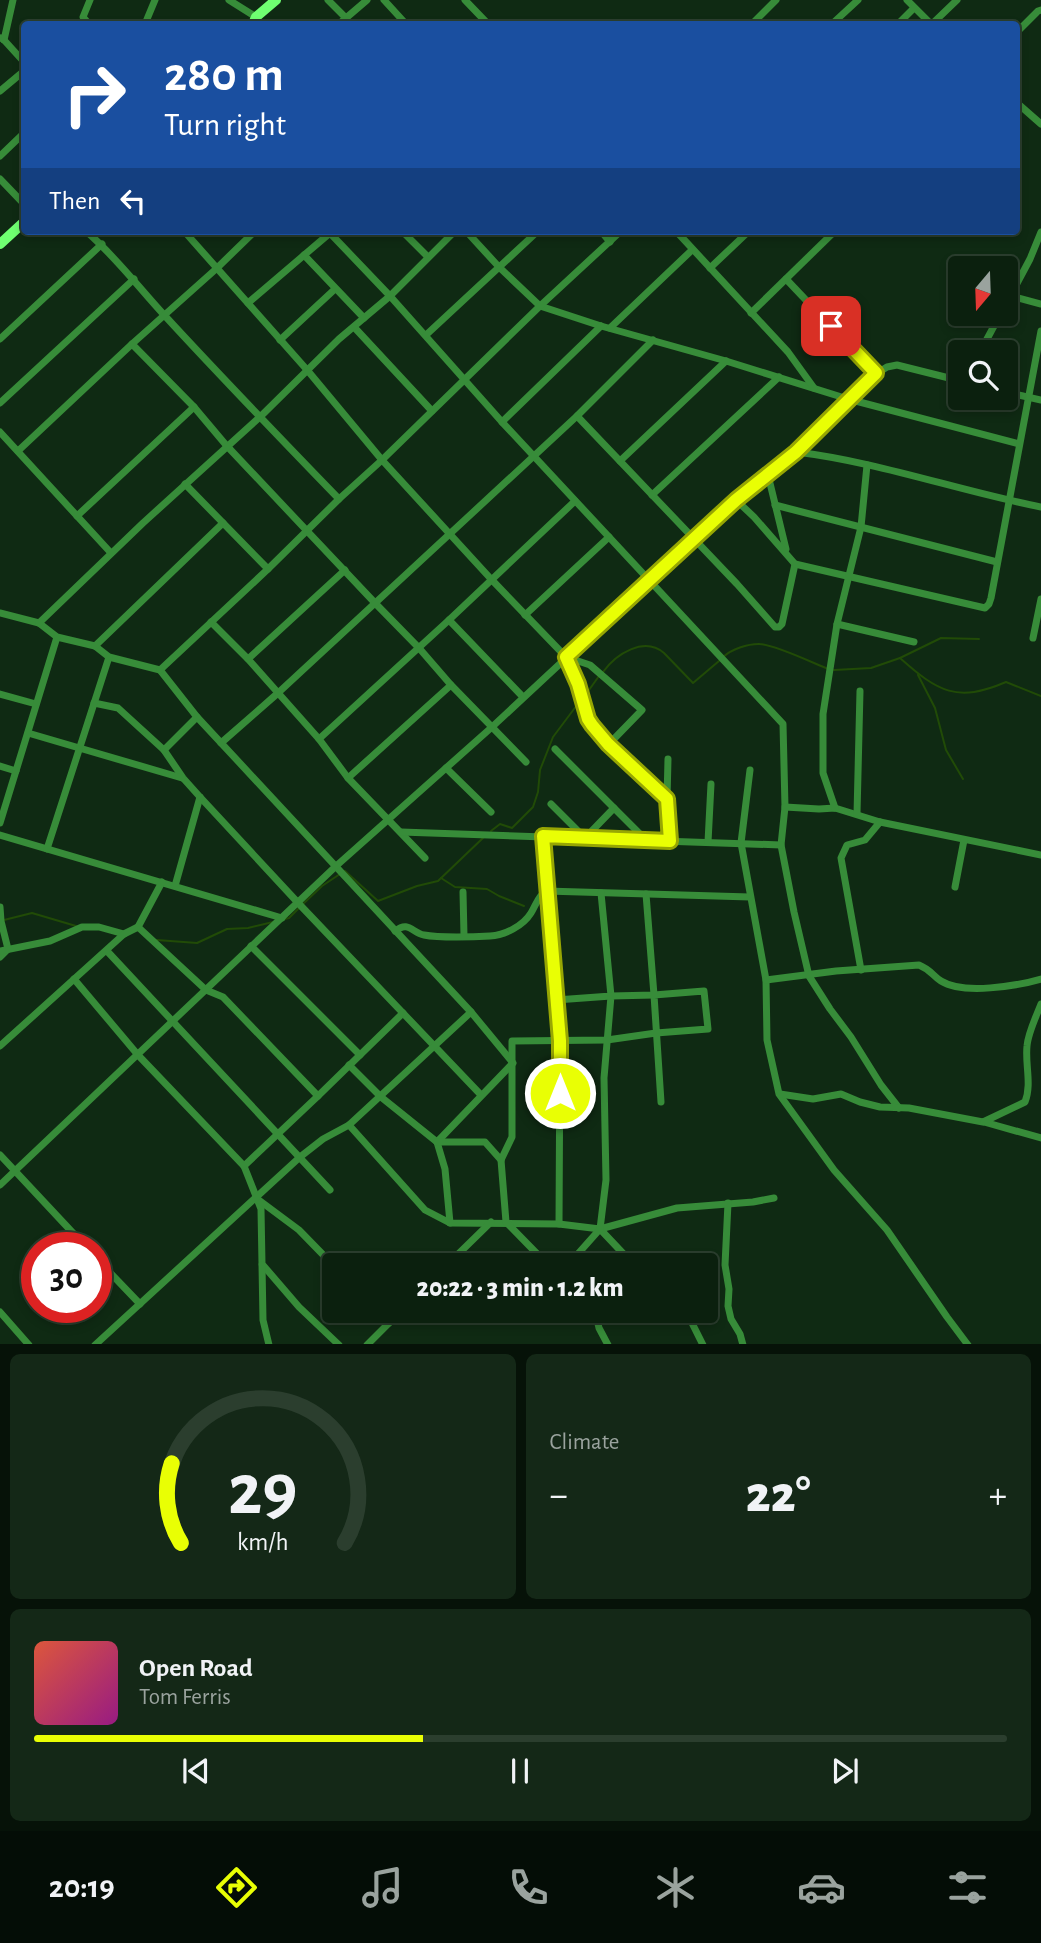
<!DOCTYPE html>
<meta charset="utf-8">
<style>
body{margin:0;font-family:"Alegreya Sans",sans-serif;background:#142817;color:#f1f3f6;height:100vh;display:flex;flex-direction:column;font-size:26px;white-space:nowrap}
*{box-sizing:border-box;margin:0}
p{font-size:23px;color:#9aa39e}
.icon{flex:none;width:38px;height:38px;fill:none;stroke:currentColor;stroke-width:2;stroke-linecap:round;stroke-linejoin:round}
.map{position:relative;height:1344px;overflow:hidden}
.details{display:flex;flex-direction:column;gap:10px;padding:10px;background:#061208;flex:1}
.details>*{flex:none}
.guide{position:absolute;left:21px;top:21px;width:999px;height:214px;border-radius:7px;box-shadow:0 4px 10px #0003,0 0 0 2px #2b3e2e;background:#1a4fa0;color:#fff;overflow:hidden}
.needle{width:46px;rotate:199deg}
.buttons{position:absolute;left:948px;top:256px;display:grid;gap:14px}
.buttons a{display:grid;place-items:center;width:70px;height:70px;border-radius:7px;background:#0b200e;box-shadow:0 4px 10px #0003,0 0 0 2px #2b3e2e;font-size:35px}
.speed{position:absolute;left:21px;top:1232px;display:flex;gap:14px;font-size:35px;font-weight:700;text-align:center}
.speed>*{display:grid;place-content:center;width:91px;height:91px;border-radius:50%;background:#0b200e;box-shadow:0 4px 10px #0003,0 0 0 2px #2b3e2e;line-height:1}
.speed .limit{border:10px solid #d22;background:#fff;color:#111}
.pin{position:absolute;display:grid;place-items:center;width:60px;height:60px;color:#fff;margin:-30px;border-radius:14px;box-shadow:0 4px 10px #0006}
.me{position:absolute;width:77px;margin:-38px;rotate:0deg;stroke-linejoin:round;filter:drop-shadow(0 0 5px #0008)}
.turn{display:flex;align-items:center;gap:24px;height:147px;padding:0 28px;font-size:32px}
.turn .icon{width:91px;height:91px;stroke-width:2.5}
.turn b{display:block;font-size:49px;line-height:60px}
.then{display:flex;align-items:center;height:66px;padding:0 28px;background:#0003;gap:14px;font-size:26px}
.big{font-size:52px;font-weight:800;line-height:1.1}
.details .widget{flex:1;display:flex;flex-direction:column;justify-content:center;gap:10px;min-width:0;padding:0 24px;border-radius:10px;background:#142817}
.details .dial{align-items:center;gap:0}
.dial svg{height:182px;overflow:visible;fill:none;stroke:#2b3e2e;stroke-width:7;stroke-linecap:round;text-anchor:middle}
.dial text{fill:#f1f3f6;stroke:none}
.song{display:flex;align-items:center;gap:21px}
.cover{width:84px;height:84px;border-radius:10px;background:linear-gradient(135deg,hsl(10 70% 55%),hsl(310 70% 35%))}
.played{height:7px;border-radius:4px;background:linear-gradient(90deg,#e9ff04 40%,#2b3e2e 40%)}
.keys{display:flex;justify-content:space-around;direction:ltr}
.heat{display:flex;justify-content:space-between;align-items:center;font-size:38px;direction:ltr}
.details .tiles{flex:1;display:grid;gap:10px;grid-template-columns:1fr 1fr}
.widget:last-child{grid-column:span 2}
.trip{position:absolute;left:322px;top:1253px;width:396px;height:70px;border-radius:7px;background:#0b200e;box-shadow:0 4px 10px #0003,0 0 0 2px #2b3e2e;font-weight:800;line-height:70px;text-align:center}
.dock{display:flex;height:112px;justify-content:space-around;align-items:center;background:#040d06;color:#9aa39e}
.dock .icon{width:49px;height:49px}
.dock .active{color:#e9ff04}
.dock b{font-size:32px;color:#f1f3f6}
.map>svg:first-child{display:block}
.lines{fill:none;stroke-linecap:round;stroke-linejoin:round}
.stream{stroke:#214b07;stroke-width:2}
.street{stroke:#378c39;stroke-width:7}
.secondary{stroke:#6fff71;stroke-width:10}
.route-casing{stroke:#97a603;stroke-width:18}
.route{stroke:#e9ff04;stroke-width:12}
</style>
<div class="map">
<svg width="1041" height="1345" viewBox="0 0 1041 1345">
<rect width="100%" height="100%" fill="#0f2a13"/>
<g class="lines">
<g class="stream">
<path d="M723 657C732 649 747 644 759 644 774 644 813 663 828 669"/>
<path d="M900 658 941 638 979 639"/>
<path d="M834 670 871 668 900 658C938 692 957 703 1006 682L1041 696"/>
<path d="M603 672C616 654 644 636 664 653L693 683 719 661"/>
<path d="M918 675 935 708 946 750 963 779"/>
<path d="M584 697 599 676"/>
<path d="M491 831 500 824 512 828 533 807 538 792 540 770 553 737 580 701"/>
<path d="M345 871 378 901 417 886 438 881 484 837"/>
<path d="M441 878 455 887 487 889 499 896 524 906"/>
<path d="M304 903 322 886 340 874"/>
<path d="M285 919 289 918 300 907"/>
<path d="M4 920 32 913 76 926"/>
<path d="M157 940 197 943 227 929 248 928 273 922"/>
</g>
<g class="street">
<path d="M229 0 256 17"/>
<path d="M328 0 346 18"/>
<path d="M384 0 406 24"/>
<path d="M465 0 488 24"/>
<path d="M907 0 931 24"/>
<path d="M89 24 83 17 90 0"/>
<path d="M145 24 155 0"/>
<path d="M339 24 367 0"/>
<path d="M628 24H631"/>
<path d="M752 24 776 0"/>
<path d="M832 24 858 0"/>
<path d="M898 24 914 8"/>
<path d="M932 24 957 0"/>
<path d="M1017 32 1038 11 1041 10"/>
<path d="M1 38 4 40 24 62"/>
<path d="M4 40 13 0"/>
<path d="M0 91 24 71"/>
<path d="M1017 103 1041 124"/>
<path d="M0 156 24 133"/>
<path d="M0 179 24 204"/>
<path d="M86 231C116 257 139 288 166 317 222 378 281 439 339 499"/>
<path d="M184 231 308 371 382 460 491 579 566 657 578 684 588 719 591 725 609 744 667 799"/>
<path d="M328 231 390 296 502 422 783 724 785 807 781 845 794 912 809 976 830 1009 851 1037 881 1085 899 1108"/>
<path d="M402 231 428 257"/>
<path d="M466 231 499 267 540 306 601 326 726 361 848 399 1019 444"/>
<path d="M601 231 610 242"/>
<path d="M676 231 788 352 814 388"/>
<path d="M304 255 364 318"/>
<path d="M710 268 749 231"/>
<path d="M786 279 876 374"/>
<path d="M1011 296 1041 304"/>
<path d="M248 303 330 233"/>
<path d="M1006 304 1030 259 1041 232"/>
<path d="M751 313 835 231"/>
<path d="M354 327 432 411"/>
<path d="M610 328 692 250"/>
<path d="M426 335 538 231"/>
<path d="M0 339 102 244"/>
<path d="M280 340 335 289"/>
<path d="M132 344 194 407 226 445 375 603 419 648 451 685 526 762"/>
<path d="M980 352 1001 313"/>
<path d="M1006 392 1041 400"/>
<path d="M0 403 134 279"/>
<path d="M577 416 737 584 775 627H779L782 624 795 564"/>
<path d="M502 422 601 326"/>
<path d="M0 432 111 553"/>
<path d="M18 451 132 344 216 269 255 231"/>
<path d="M796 452C879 462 959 491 1041 507"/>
<path d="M620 461 726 361"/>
<path d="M768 475 786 549"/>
<path d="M185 484 268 569"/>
<path d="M652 495 779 377"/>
<path d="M736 500 754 517 795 564 985 608 989 604 991 598 1041 331"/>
<path d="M775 505 997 562"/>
<path d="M77 516 194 407"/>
<path d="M0 613 39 623 57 637 95 646 109 657 160 670 197 717 471 1012 513 1063 437 1142"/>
<path d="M525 615 609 537"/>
<path d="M449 620 523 697"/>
<path d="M211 622 248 659 319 739 348 778 425 858"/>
<path d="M39 623 143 523 261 416 339 339 390 296 455 231"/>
<path d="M837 624 914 642"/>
<path d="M1033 638 1041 599"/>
<path d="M95 646 223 523"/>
<path d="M566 657 590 665 642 710 609 744"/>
<path d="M248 659 345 570"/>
<path d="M160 670 268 569 339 499 382 460 540 306 621 231"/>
<path d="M0 694 36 704"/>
<path d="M94 703 118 708 164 750 183 778 200 797 301 906 481 1095"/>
<path d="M28 733 182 778"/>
<path d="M319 739 449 620 575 501"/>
<path d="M221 743 278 693 577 416 653 340"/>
<path d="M555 749 645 839"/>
<path d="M164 750 197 717"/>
<path d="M668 759 667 799 669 841"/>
<path d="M0 766 16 771"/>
<path d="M446 768 491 812"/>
<path d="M750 770 741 843 766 980 767 1040 779 1094 834 1170 887 1230 947 1317 968 1345"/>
<path d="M348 778 451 685"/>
<path d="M551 804 585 838 614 808"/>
<path d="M785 807 819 809 835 808 880 822 1041 855"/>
<path d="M835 808 823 773V714L837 624 861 527 867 465"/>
<path d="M857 814 860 691"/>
<path d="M0 823 57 637"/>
<path d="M401 832 781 845"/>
<path d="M0 835 282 918"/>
<path d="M543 836 560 1040 559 1224"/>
<path d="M708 842 711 784"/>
<path d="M47 849 109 657"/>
<path d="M175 886 200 797"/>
<path d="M955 887 964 840"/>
<path d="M463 892 464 936"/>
<path d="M0 907 1 921 8 949 0 957"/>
<path d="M138 927 206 990 223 997 318 1096"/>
<path d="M395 931C409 920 412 933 424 935 439 938 474 937 490 936 505 935 523 926 531 913 536 905 538 896 546 891L750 897"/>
<path d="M251 946 360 1055"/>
<path d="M0 951 50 941 82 927H99L124 934"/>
<path d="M107 951 330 1190"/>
<path d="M861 970 841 858 847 845 865 840 880 822"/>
<path d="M74 979 138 1055 244 1166 261 1209 262 1264 299 1307 339 1345"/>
<path d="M766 980 836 971 919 965C931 970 932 975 941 981 963 995 1017 986 1041 979"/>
<path d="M556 1000 611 996 601 893"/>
<path d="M0 1046 124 934 138 927 162 882"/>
<path d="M349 1065 381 1097 437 1142 445 1169 450 1223"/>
<path d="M780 1094 813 1099 841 1094 860 1102 880 1107 909 1108 983 1122 1025 1102C1032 1084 1025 1065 1027 1046 1028 1033 1036 1017 1041 1004"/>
<path d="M984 1122 1041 1138"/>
<path d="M349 1125 425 1210 450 1223 559 1224 600 1229 677 1208 753 1202 774 1198"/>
<path d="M437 1142H485L501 1160"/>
<path d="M0 1155 87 1248"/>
<path d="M244 1166 318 1096 403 1013"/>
<path d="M0 1185 335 867 492 727 736 500 796 452 848 399 876 374 887 367 897 365 961 381"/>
<path d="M256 1198 299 1230 334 1266"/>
<path d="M728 1203 725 1265 729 1289 728 1306 731 1319 740 1334 743 1345"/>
<path d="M600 1229 634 1265"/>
<path d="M96 1258 140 1304"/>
<path d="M262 1265 263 1320 269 1345"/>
<path d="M447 1265 491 1222"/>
<path d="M548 1265 506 1222 501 1160 512 1137V1041L607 1040 656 1033 708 1029 704 991 654 995 661 1102"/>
<path d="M568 1265 600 1229 606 1180 604 1078 611 996 654 995 646 894"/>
<path d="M377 1311 389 1323"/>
<path d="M595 1311 599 1328 608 1345"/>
<path d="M676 1311 690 1319 703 1345"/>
<path d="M0 1312 29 1345"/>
<path d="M95 1345 300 1157 323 1139 349 1125 471 1012"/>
<path d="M367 1345 401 1311"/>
</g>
<g class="secondary">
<path d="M253 24 256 17 276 0"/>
<path d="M0 244 24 222"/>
</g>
</g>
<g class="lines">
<defs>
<path id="route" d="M560 1093V1041L543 836 670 841 667 799 608 744 592 725 588 719 578 684 566 657 736 500 796 452 876 373 831 326"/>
</defs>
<use href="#route" class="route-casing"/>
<use href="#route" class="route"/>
</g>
</svg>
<div class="buttons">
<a><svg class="needle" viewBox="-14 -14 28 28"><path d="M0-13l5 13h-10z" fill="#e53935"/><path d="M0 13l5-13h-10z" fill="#9aa39e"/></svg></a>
<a><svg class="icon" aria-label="search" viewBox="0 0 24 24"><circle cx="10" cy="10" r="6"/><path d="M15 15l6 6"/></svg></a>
</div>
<div class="speed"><div class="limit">30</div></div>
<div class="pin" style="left:831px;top:326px;background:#d93025"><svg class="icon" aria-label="arrive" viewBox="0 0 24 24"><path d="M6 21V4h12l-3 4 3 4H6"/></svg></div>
<svg class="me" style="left:560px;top:1093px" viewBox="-20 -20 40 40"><circle r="17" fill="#e9ff04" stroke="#fff" stroke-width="3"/><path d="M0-11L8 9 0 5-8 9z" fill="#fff"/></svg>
<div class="trip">20:22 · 3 min · 1.2 km</div>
<div class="guide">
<div class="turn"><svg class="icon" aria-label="right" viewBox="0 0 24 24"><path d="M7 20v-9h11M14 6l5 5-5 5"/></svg><div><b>280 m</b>Turn right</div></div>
<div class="then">Then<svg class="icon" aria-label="left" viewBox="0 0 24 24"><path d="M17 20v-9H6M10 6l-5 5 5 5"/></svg></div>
</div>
</div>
<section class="details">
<div class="tiles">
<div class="widget dial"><svg viewBox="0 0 100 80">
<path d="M14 69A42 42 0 1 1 86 69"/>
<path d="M14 69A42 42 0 0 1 10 34" stroke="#e9ff04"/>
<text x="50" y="56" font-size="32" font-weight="700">29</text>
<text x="50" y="72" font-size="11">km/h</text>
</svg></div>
<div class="widget"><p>Climate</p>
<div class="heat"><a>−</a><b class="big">22°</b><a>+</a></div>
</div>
<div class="widget">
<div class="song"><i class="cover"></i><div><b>Open Road</b><p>Tom Ferris</p></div></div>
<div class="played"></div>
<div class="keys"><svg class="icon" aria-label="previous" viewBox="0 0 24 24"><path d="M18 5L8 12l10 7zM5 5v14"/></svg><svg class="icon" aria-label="pause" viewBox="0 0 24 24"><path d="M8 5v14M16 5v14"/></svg><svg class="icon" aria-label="next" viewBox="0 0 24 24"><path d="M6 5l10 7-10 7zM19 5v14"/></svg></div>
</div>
</div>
</section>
<nav class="dock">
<b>20:19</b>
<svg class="icon active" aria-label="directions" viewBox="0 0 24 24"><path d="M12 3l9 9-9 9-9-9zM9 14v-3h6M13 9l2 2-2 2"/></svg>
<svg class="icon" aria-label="music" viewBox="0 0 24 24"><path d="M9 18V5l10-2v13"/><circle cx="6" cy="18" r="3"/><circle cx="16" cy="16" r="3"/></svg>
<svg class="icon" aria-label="phone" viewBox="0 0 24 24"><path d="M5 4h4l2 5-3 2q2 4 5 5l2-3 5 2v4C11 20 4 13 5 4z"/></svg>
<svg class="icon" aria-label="climate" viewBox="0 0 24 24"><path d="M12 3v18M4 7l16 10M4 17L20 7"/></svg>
<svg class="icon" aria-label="car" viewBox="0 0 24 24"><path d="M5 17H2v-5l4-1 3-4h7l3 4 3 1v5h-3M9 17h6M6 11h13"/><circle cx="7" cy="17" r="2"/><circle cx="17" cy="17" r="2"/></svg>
<svg class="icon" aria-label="filters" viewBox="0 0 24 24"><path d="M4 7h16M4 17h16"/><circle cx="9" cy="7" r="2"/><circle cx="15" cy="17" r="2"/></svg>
</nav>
